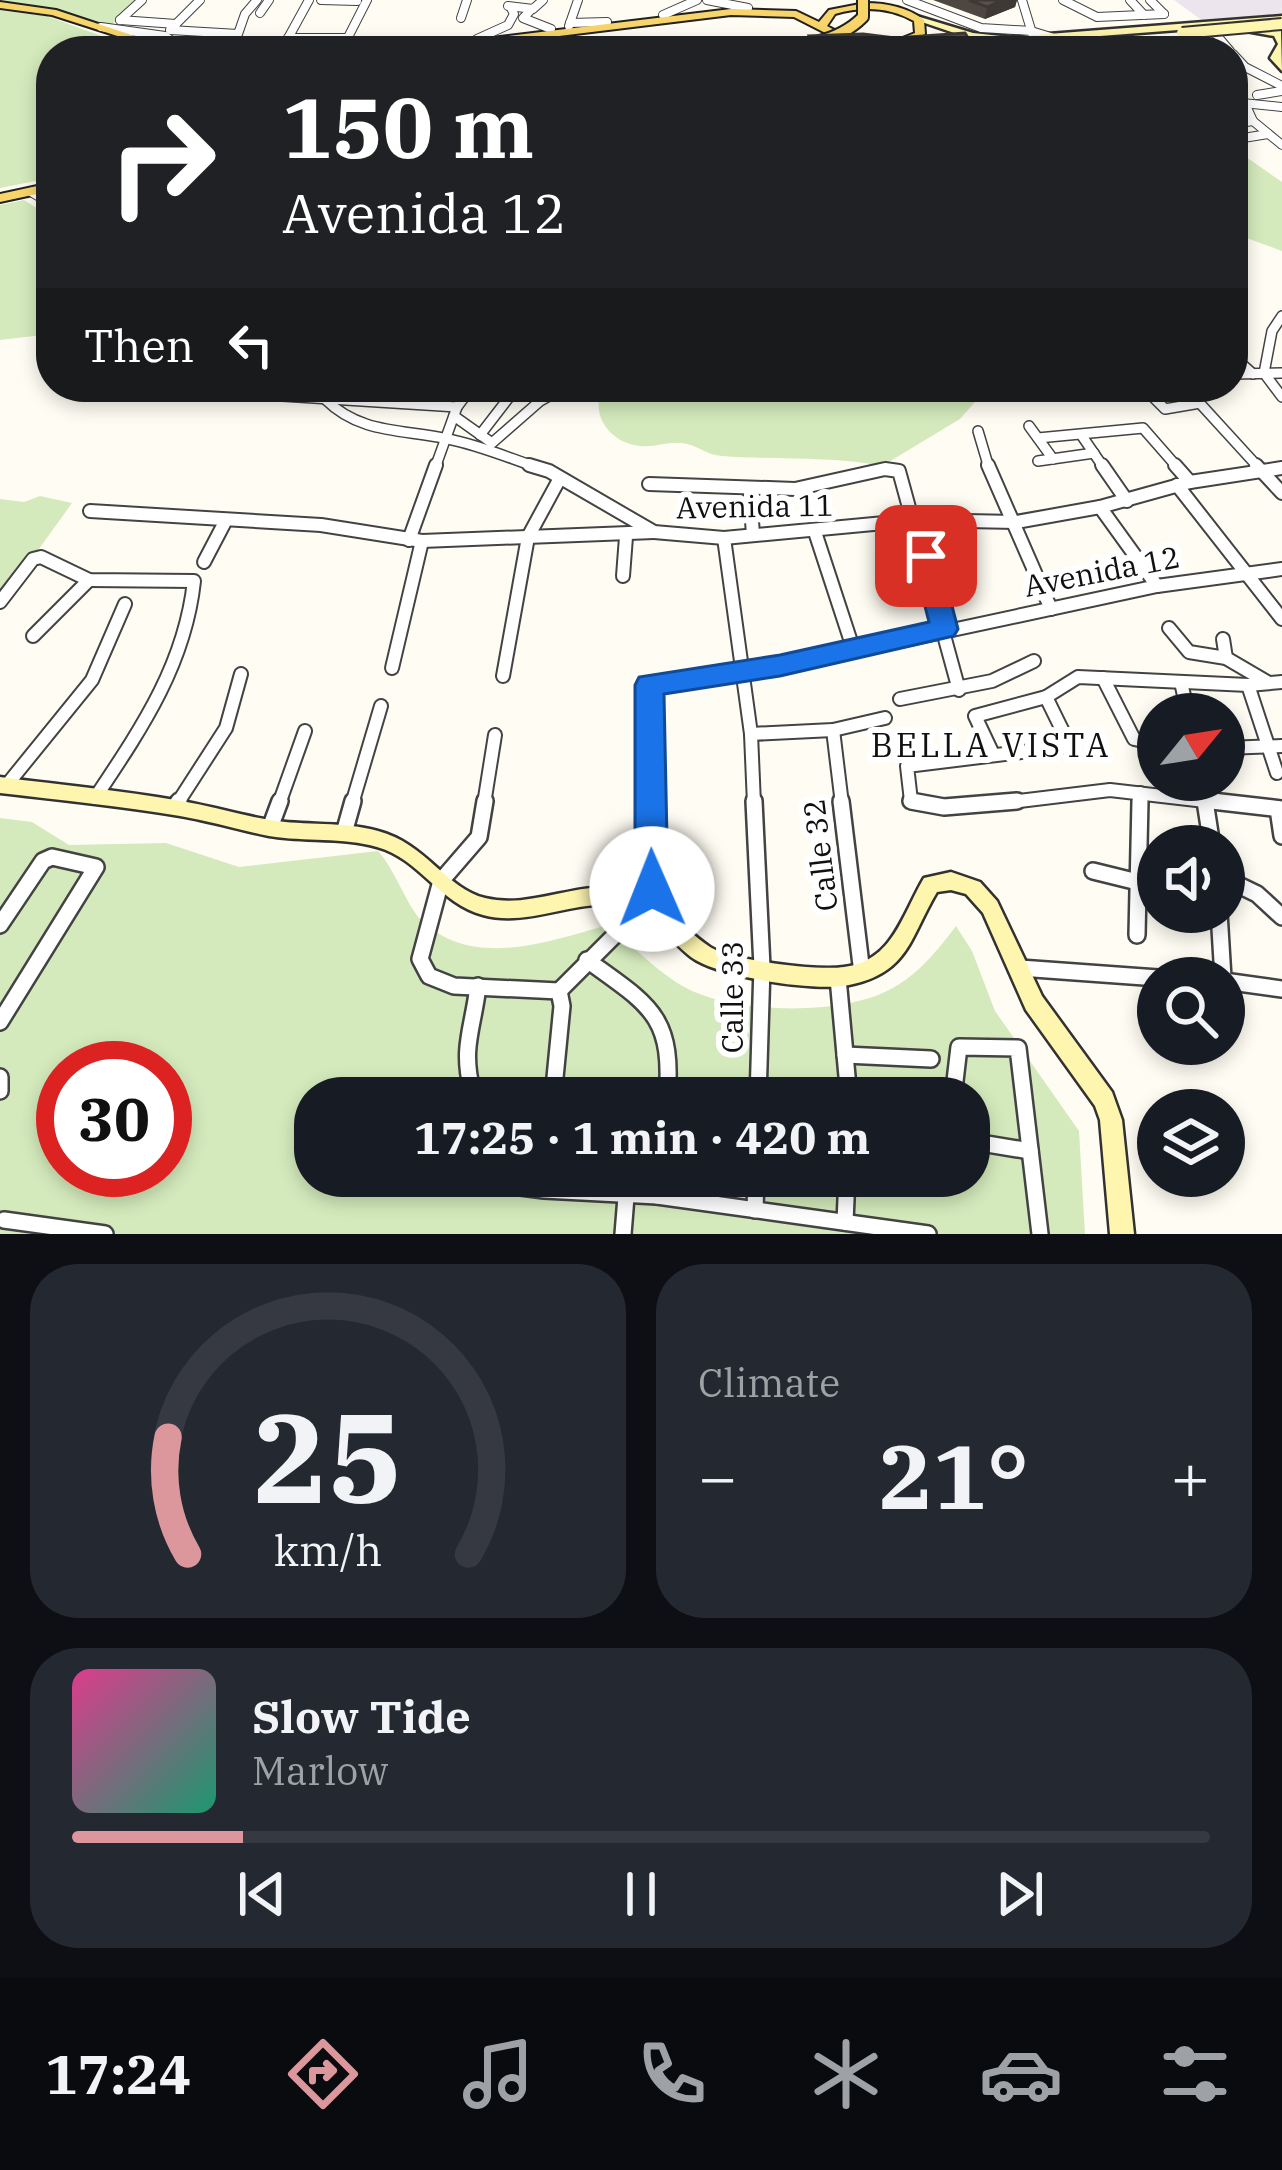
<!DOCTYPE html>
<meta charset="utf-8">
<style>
body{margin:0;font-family:"IBM Plex Serif",serif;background:#242831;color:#f1f3f6;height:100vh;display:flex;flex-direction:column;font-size:45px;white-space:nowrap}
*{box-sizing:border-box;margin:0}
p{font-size:39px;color:#9ea1a6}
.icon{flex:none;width:66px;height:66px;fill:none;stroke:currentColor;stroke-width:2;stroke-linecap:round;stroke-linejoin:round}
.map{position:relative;height:1234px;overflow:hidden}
.panel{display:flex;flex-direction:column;gap:30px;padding:30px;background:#0d0f14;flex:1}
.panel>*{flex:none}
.top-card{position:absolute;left:36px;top:36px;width:1212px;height:366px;border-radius:48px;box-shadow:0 6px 18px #0003;background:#202124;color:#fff;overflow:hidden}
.needle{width:78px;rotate:60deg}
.buttons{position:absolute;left:1137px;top:693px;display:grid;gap:24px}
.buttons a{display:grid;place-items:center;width:108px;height:108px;border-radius:50%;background:#171b24;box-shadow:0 6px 18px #0003;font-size:60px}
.speed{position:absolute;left:36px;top:1041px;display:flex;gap:24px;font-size:60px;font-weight:700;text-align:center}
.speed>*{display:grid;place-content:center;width:156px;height:156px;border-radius:50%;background:#171b24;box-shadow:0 6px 18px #0003;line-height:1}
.speed .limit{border:18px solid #d22;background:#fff;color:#111}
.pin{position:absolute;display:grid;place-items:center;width:102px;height:102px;color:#fff;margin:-51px;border-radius:24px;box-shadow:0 6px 18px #0006}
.me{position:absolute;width:132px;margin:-66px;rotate:359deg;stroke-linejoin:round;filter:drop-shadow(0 0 9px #0008)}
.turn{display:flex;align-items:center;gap:42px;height:252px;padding:0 48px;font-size:54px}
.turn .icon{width:156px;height:156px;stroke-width:2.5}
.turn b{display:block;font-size:84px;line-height:102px}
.then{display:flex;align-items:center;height:114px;padding:0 48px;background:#0003;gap:24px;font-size:45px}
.big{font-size:90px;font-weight:700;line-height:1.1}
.panel .card{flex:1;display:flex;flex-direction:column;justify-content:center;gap:18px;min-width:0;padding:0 42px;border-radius:48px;background:#242831}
.panel .dial{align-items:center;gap:0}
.dial svg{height:312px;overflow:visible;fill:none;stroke:#363941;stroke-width:7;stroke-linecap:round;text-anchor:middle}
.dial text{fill:#f1f3f6;stroke:none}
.song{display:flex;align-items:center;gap:36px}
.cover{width:144px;height:144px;border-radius:18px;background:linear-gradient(135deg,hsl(330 70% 55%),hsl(160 70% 35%))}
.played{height:12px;border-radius:6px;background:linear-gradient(90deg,#db979c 15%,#363941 15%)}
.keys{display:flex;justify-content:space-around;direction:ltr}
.heat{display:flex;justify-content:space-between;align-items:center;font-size:66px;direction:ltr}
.panel .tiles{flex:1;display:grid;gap:30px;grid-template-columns:1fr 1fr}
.card:last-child{grid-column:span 2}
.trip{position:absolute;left:294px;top:1077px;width:696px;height:120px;border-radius:48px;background:#171b24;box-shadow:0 6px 18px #0003;font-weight:700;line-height:120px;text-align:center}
.tab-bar{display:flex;height:192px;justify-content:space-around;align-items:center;background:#090b0e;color:#9ea1a6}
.tab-bar .icon{width:84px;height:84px}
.tab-bar .current{color:#db979c}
.tab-bar b{font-size:54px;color:#f1f3f6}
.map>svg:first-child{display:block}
.industrial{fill:#ede5ee}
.green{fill:#d4eabc;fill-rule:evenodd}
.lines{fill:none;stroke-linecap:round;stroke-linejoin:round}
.street-far3-casing{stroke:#434343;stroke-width:10}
.street-far2-casing{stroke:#434343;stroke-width:12}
.street-far1-casing{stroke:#434343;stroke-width:16}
.street-casing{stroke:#434343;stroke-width:20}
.secondary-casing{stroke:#323232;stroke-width:5}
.primary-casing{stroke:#212121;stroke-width:4}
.street-far3{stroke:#fff;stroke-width:8}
.street-far2{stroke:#fff;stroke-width:9}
.street-far1{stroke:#fff;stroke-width:12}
.street{stroke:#fff;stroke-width:15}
.secondary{fill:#fef5af;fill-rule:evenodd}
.primary{fill:#f7d56a;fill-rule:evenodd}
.secondary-bridge-casing{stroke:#323232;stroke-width:14;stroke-linecap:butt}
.primary-bridge-casing{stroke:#212121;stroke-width:14;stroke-linecap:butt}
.secondary-bridge{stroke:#fef5af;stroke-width:10}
.primary-bridge{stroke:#f7d56a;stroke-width:10}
.wall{fill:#4d4641}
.shaded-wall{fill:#3e3935}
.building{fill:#59514c;stroke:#3e3935;stroke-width:3}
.route{fill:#1a73e8;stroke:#114b97;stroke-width:3}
.labels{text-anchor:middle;stroke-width:12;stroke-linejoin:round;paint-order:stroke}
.street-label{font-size:30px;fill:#101010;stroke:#fff}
.neighbourhood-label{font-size:33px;letter-spacing:3px;fill:#101010;stroke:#fff}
</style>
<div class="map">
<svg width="1282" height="1234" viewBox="0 0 1282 1234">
<rect width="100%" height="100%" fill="#fffdf3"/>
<path class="industrial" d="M1174 0H1282V24L1214 29Z"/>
<g class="green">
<path d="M0 0H139L109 27 56 11 0 5Z"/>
<path d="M0 10 47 16 142 51H51V178L0 188Z"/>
<path d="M1233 148 1282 182V251L1233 233Z"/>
<path d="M24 200 51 217V334L0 340V205Z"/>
<path d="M603 387H988L960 419 882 466C832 456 773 460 722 456 707 455 700 447 687 444 670 440 657 448 640 446 610 443 589 415 603 387Z"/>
<path d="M40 496 72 503 0 603V499L24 502Z"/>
<path d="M0 818 32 822 69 845 166 843 239 867 378 851C396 871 406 905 422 921 474 970 550 941 608 925 634 947 666 981 697 993 746 1013 841 1015 889 990 917 976 938 950 956 926L972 951 995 1011 1079 1131 1085 1234H0ZM63 1068H165V1170H63ZM315 1098H969V1176H315Z"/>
</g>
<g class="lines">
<defs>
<g id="street-far3">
<path d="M321 0 357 1"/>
<path d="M707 0 748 8"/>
<path d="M907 0 981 28 1031 31 1054 38"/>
<path d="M1022 0 1032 33"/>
<path d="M1063 0 1097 17 1164 14"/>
<path d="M1130 0 1144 15"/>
<path d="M1150 0 1164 14"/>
<path d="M508 6 533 9 543 0"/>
<path d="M532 9 523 18 551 29"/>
<path d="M260 13 269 0"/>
<path d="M663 15 697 0"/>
<path d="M461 18 467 0"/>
<path d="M120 20 176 24"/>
<path d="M120 20 142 0"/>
<path d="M570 23 607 22"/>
<path d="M174 26 200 0"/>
<path d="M569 26 578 0"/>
<path d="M101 27 165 36 186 51"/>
<path d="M170 30 238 34 245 14 257 0"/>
<path d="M1214 32 1230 51"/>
<path d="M288 38H348"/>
<path d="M477 39 508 25 514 14 511 8"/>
<path d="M281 51 309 0"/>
<path d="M341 51 367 0"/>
<path d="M367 51H383"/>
<path d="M1233 54 1245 67 1282 86"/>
<path d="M1257 95 1282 91"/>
<path d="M1233 102 1282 107"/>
<path d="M1245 103 1253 121 1282 145"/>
<path d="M1233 124 1253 121"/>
<path d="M1239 143 1237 139 1268 134"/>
<path d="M31 192 51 204"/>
</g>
<g id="street-far2">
<path d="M1282 316 1272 331 1264 373 1282 397"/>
<path d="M1233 356 1253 374"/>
<path d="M1233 374 1282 373"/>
<path d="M141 387 457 407"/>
<path d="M655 387 671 396"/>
<path d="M1143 387 1165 409 1200 403"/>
<path d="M1185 387 1259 468"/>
<path d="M325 399C361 435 405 429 448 439 479 445 509 458 539 468"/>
<path d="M454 416 492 443 540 401 565 387"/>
<path d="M1029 426 1053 459"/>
<path d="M978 431 989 468"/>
<path d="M480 435 517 387"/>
<path d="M1082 436 1104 468"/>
<path d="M1038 438 1143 428 1178 468"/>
<path d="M1038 461 1094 453"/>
<path d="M435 468 457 407 472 387"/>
</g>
<g id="street-far1">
<path d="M529 465 549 471 654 532 724 538 916 520 1016 522 1100 507 1190 482 1282 468"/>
<path d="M988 465 1051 609"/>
<path d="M1102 465 1127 501"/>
<path d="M1175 465 1190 482"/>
<path d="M1256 465 1282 493"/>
<path d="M649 484 795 489 885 469 899 471 959 690"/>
<path d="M1177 485 1282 619"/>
<path d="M750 491 753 535"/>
<path d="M1100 507 1157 586"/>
<path d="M90 511 321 525 422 541 654 532"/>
<path d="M815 532 854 651"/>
<path d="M724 538 751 734 754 804"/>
<path d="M409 540 436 465"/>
<path d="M204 562 226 520"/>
<path d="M623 576 626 537"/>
<path d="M0 602 33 559 41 557 89 580 194 581C185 665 141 729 95 798"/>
<path d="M1169 628 1189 652 1226 658 1267 682"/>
<path d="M33 636 89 580"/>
<path d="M1223 639 1226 658"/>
<path d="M392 668 422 541"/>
<path d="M503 676 528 537 560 478"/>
<path d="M1103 678 1134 739 1158 744"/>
<path d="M1181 682 1188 714"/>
<path d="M1248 685 1277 773"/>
<path d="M900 699 992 681 1034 661"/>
<path d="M833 730 842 804"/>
<path d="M751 734 833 730 885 718"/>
<path d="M1224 748 1282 746"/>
<path d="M992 752 975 716 1046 697 1078 677 1248 685 1282 682"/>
<path d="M1202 780 1206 804"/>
<path d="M6 786 92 680 125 604"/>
<path d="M1140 793V804"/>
<path d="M177 804 226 728 241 674"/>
<path d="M279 804 305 731"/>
<path d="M352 804 381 706"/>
<path d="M484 804 495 735"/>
<path d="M651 804 649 685 854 651 1157 586 1282 569"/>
<path d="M920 804 911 801 907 766 1070 746 1046 697"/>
<path d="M994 804 1110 790 1231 804"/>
</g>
<g id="street">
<path d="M485 801 479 837 441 881 420 959 429 976 454 986 559 991"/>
<path d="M754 801 762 967 758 1098"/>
<path d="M841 801 862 973"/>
<path d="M911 801 944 807 1017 801"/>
<path d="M1205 801 1212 846"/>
<path d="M1212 801 1282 809"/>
<path d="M175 807 179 801"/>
<path d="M1278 809 1282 836"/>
<path d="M270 828 280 801"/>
<path d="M344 833 353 801"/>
<path d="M1093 871 1158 887"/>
<path d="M1224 878 1257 894 1282 917"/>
<path d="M1219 912 1223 978"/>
<path d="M0 925 43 861 52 857 96 867 0 1022"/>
<path d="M1137 935 1140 801"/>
<path d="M587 960C649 1005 674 1015 667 1098"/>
<path d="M1020 968 1158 978"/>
<path d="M838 978 849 1098"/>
<path d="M1224 981 1282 989"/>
<path d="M478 986C473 1029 461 1047 472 1090L513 1098"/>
<path d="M559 991 645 905 652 889 651 801"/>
<path d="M845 1055 931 1059"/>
<path d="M0 1077V1091"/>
<path d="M553 1098 562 1006 559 991"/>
<path d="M953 1098 959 1047 1018 1048 1040 1234"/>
<path d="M969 1141 1030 1151"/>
<path d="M435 1176 544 1190 657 1196 928 1234"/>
<path d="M657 1196 659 1176"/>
<path d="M755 1210 756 1176"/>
<path d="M4 1220 105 1234"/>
<path d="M845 1222 847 1176"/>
<path d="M623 1234 626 1197"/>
</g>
<g id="secondary">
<path d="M910 14 973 33 1010 37 1282 16V22L1010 43 972 39 910 18Z"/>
<path d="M1248 29 1281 31 1282 71 1270 58 1278 44 1274 36 1246 31Z"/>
<path d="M444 44 586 48 591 51 441 49 439 47Z"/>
<path d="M0 777C60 785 121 790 181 801 211 806 240 815 270 820 305 826 343 821 378 831 425 843 447 889 485 898 533 910 580 878 629 890 664 899 681 928 710 947 730 960 818 971 844 967 893 961 902 915 924 878L951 872 980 882 997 901 1042 996 1112 1092 1122 1120 1134 1234H1110L1100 1120 1095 1106 1026 1010 983 913 966 894 951 890 937 892C910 937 909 973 849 985 815 992 718 977 691 957 670 941 653 913 627 907 579 896 531 928 483 915 440 904 419 858 377 847 343 837 305 842 269 836 239 830 210 821 180 816 121 806 60 800 0 793Z"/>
</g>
<g id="primary">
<path d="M0 2 56 10 180 51H164L52 15 0 8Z"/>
<path d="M865 3C887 3 907 7 924 20L925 34 898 47H890V43L915 33 914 21C889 7 863 6 835 14L827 26 853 40 854 42 849 45 794 17 731 15 436 51H405L410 48 731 9 796 11 819 22 829 10Z"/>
<path d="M763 41 768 44 767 46 722 51H664L669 48Z"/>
<path d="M832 45 837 48 836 50 790 51 795 48Z"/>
<path d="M51 183V191L0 202V194Z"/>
</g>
</defs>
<use href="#street-far3" class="street-far3-casing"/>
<use href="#street-far2" class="street-far2-casing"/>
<use href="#street-far1" class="street-far1-casing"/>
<use href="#street" class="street-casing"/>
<use href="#secondary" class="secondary-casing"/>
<use href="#primary" class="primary-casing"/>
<use href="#street-far3" class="street-far3"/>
<use href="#street-far2" class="street-far2"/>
<use href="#street-far1" class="street-far1"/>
<use href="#street" class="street"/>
<use href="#secondary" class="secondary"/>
<use href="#primary" class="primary"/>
<defs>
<path id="secondary-bridge" d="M1182 33 1282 24"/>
<path id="primary-bridge" d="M747 48C789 46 832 48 863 17V0"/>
</defs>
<use href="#secondary-bridge" class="secondary-bridge-casing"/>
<use href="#primary-bridge" class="primary-bridge-casing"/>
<use href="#secondary-bridge" class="secondary-bridge"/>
<use href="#primary-bridge" class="primary-bridge"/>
</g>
<path class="wall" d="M933 0H1017L1015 7 985 19Z"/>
<path class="shaded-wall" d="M1003 0H1017L1015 7 985 19 987 7Z"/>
<g class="building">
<path d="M969 0H1003L987 7Z"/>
<path d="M965 33 976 51H815L809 36 863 34 895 38Z"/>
</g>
<path class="route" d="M926 547 939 556 958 629 954 636 780 676 664 694 668 889 663 899 652 903 640 899 635 889V685L639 677 780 655 929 622 912 556Z"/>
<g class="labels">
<g class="street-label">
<text transform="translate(755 507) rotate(-1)" y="10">Avenida 11</text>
<text transform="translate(1102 572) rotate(-11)" y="10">Avenida 12</text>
<text transform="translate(821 855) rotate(-97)" y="10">Calle 32</text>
<text transform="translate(733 997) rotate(-90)" y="10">Calle 33</text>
</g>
<g class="neighbourhood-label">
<text x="991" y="757">BELLA VISTA</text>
</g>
</g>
</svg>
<div class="buttons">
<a><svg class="needle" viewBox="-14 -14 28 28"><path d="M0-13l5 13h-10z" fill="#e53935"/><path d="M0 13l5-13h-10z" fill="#9ea1a6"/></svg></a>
<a><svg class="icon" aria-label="sound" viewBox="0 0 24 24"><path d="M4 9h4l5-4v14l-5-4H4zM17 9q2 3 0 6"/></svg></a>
<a><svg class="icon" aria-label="search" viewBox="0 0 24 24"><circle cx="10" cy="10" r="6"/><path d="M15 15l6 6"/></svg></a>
<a><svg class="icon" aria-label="layers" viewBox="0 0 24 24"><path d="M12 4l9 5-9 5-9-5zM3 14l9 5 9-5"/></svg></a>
</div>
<div class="speed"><div class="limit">30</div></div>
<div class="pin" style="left:926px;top:556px;background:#d93025"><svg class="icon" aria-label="arrive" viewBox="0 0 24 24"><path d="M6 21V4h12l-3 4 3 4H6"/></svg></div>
<svg class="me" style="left:652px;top:889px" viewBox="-20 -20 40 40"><circle r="19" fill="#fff"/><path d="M0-13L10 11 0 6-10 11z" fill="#1a73e8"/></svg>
<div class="trip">17:25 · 1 min · 420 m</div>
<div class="top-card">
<div class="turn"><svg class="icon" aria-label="right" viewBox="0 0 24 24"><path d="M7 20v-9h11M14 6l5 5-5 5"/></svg><div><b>150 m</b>Avenida 12</div></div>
<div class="then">Then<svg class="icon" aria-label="left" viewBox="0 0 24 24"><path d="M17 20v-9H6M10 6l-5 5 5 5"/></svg></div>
</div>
</div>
<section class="panel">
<div class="tiles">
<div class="card dial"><svg viewBox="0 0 100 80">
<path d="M14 69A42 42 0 1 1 86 69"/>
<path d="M14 69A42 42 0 0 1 9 39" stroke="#db979c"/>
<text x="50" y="56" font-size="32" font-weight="700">25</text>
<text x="50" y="72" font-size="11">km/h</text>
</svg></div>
<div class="card"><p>Climate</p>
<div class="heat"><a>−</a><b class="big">21°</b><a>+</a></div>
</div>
<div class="card">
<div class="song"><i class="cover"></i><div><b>Slow Tide</b><p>Marlow</p></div></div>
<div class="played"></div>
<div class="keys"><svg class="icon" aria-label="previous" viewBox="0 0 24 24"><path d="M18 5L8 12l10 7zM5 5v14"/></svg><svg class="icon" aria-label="pause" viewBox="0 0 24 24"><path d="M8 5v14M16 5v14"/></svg><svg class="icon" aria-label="next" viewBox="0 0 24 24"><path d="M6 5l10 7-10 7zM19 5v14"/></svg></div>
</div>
</div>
</section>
<nav class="tab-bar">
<b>17:24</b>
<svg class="icon current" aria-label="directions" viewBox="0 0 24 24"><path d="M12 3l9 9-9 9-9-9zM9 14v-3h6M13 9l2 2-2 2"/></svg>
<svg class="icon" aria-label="music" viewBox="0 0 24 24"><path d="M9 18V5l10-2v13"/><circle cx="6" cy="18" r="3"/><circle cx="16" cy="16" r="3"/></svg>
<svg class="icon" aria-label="phone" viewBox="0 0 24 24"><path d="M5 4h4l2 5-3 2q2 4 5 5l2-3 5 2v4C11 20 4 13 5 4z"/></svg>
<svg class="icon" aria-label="climate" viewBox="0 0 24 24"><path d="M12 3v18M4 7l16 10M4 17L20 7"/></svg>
<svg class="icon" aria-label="car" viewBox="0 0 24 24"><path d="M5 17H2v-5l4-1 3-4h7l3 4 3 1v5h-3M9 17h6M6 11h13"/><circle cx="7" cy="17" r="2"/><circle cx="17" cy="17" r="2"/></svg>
<svg class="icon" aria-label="filters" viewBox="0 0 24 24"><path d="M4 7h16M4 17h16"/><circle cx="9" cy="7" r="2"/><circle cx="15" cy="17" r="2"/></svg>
</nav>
